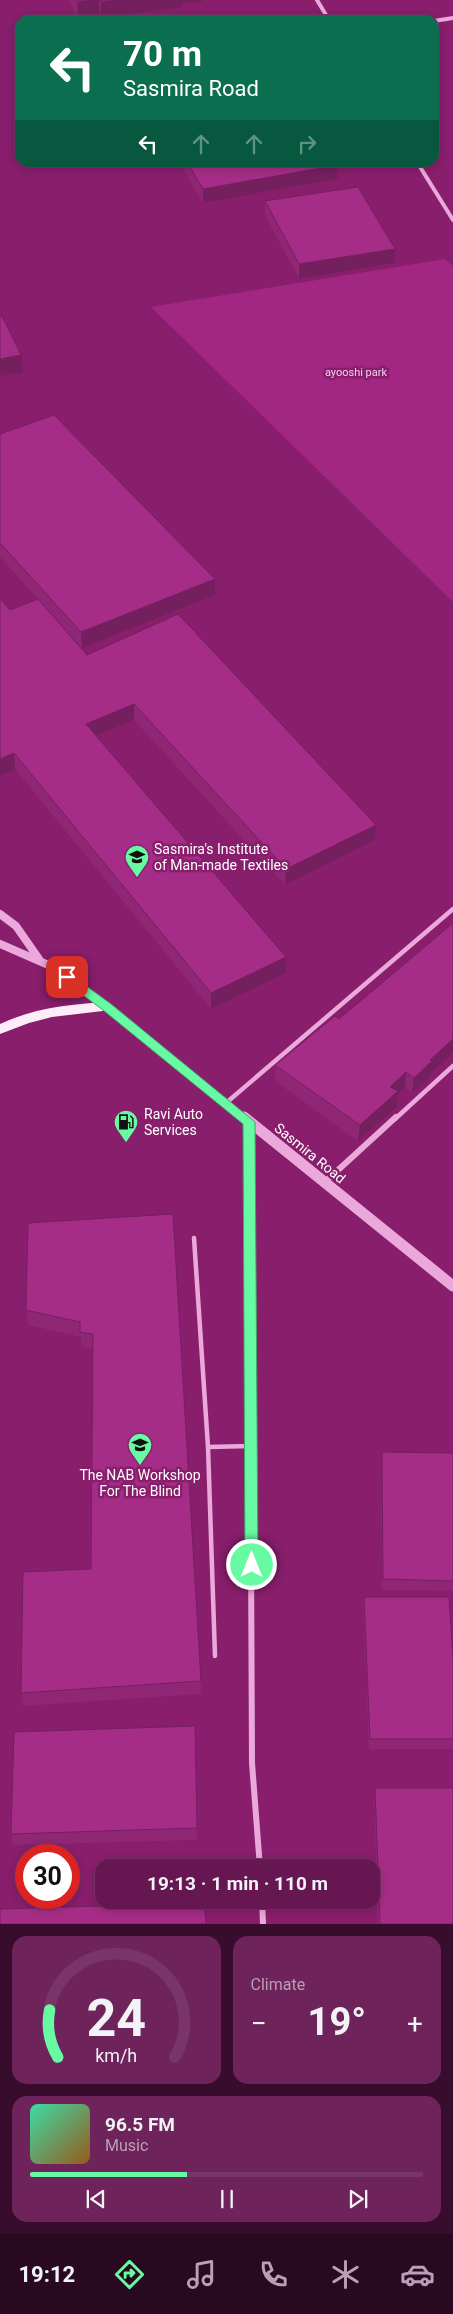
<!DOCTYPE html>
<meta charset="utf-8">
<style>
body{margin:0;font-family:Roboto,sans-serif;background:#6e235b;color:#f1f3f6;height:100vh;display:flex;flex-direction:column;font-size:19px;white-space:nowrap}
*{box-sizing:border-box;margin:0}
p{font-size:16px;color:#bc9fb7}
.icon{flex:none;width:28px;height:28px;fill:none;stroke:currentColor;stroke-width:2;stroke-linecap:round;stroke-linejoin:round}
.map{position:relative;height:1924px;overflow:hidden}
.side{display:flex;flex-direction:column;gap:12px;padding:12px;background:#380c2d;flex:1}
.side>*{flex:none}
.top-card{position:absolute;left:15px;top:15px;width:424px;height:152px;border-radius:15px;box-shadow:0 2px 8px #0003,0 0 0 1px #793568;background:#0b6e4f;color:#fff;overflow:hidden}
.speed{position:absolute;left:15px;top:1844px;display:flex;gap:10px;font-size:25px;font-weight:700;text-align:center}
.speed>*{display:grid;place-content:center;width:65px;height:65px;border-radius:50%;background:#661651;box-shadow:0 2px 8px #0003,0 0 0 1px #793568;line-height:1}
.speed .limit{border:8px solid #d22;background:#fff;color:#111}
.pin{position:absolute;display:grid;place-items:center;width:42px;height:42px;color:#fff;margin:-21px;border-radius:10px;box-shadow:0 2px 8px #0006}
.me{position:absolute;width:55px;margin:-28px;rotate:0deg;stroke-linejoin:round;filter:drop-shadow(0 0 4px #0008)}
.turn{display:flex;align-items:center;gap:18px;height:105px;padding:0 25px;font-size:22px}
.turn .icon{width:65px;height:65px;stroke-width:2.5}
.turn b{display:block;font-size:35px;line-height:42px}
.lanes{display:flex;align-items:center;height:48px;padding:0 25px;background:#0003;justify-content:center;gap:25px;direction:ltr}
.lanes .off{opacity:.35}
.big{font-size:38px;font-weight:700;line-height:1.1}
.side .tile{flex:1;display:flex;flex-direction:column;justify-content:center;gap:8px;min-width:0;padding:0 18px;border-radius:15px;background:#6e235b}
.side .dial{align-items:center;gap:0}
.dial svg{height:130px;overflow:visible;fill:none;stroke:#793568;stroke-width:7;stroke-linecap:round;text-anchor:middle}
.dial text{fill:#f1f3f6;stroke:none}
.song{display:flex;align-items:center;gap:15px}
.cover{width:60px;height:60px;border-radius:8px;background:linear-gradient(135deg,hsl(160 70% 55%),hsl(30 70% 35%))}
.played{height:5px;border-radius:2px;background:linear-gradient(90deg,#67faa3 40%,#793568 40%)}
.keys{display:flex;justify-content:space-around;direction:ltr}
.heat{display:flex;justify-content:space-between;align-items:center;font-size:28px;direction:ltr}
.side .tiles{flex:1;display:grid;gap:12px;grid-template-columns:1fr 1fr}
.tile:last-child{grid-column:span 2}
.trip{position:absolute;left:95px;top:1859px;width:285px;height:50px;border-radius:15px;background:#661651;box-shadow:0 2px 8px #0003,0 0 0 1px #793568;font-weight:700;line-height:50px;text-align:center}
.dock{display:flex;height:80px;justify-content:space-around;align-items:center;background:#290920;color:#bc9fb7}
.dock .icon{width:35px;height:35px}
.dock .selected{color:#67faa3}
.dock b{font-size:22px;color:#f1f3f6}
.map>svg:first-child{display:block}
.green{fill:#a12783}
.lines{fill:none;stroke-linecap:round;stroke-linejoin:round}
.service{stroke:#eba8db;stroke-width:4.5}
.minor-far2{stroke:#eba8db;stroke-width:4}
.minor-far1{stroke:#eba8db;stroke-width:4.5}
.minor{stroke:#eba8db;stroke-width:6}
.tertiary-far1{stroke:#eba8db;stroke-width:8}
.tertiary{stroke:#eba8db;stroke-width:11}
.primary{fill:#feecf9;fill-rule:evenodd}
.wall{fill:#8f2774}
.shaded-wall{fill:#74205e}
.building{fill:#a62d87;stroke:#74205e}
.route{fill:#67faa3;stroke:#43a26a}
.labels{text-anchor:middle;stroke-width:5;stroke-linejoin:round;paint-order:stroke}
.far-park-label{font-size:11px;fill:#f8cdee;stroke:#881e6c}
.poi-label{font-size:14px;fill:#fff;stroke:#881e6c;text-anchor:start}
.street-label{font-size:14px;fill:#fff;stroke:#881e6c}
</style>
<div class="map">
<svg width="453" height="1924" viewBox="0 0 453 1924">
<rect width="100%" height="100%" fill="#881e6c"/>
<path class="green" d="M445 259 453 266V602L151 307Z"/>
<g class="lines">
<g class="service">
<path d="M194 1238 208 1447"/>
<path d="M215 1656 208 1447 251 1446"/>
</g>
<g class="minor-far2">
<path d="M317 0 329 20"/>
<path d="M434 21 453 18"/>
<path d="M417 162 453 220"/>
</g>
<g class="minor-far1">
<path d="M226 1103 453 909"/>
<path d="M395 1119 453 1066"/>
</g>
<g class="minor">
<path d="M249 1123 252 1763 260 1868"/>
<path d="M325 1182 396 1117"/>
<path d="M262 1900 263 1924"/>
</g>
<g class="tertiary-far1">
<path d="M0 914 16 926 39 959"/>
<path d="M0 944 53 967 107 1007 245 1119"/>
</g>
<path class="tertiary" d="M244 1117 453 1286"/>
<path class="primary" d="M107 1002 111 1004 113 1007 111 1010 52 1017 29 1023 0 1034V1024C34 1008 70 1004 107 1002Z"/>
</g>
<g class="wall">
<path d="M69 0H203V1L182 4V7L101 18 100 15 78 18Z"/>
<path d="M179 162H343V167H338L337 179 203 203Z"/>
<path d="M265 201 394 263 299 279 265 215Z"/>
<path d="M0 434 215 595 82 648 45 607 87 655 375 840 285 885 134 720 96 736 286 973 211 1009 15 769 0 776 10 610 38 599 0 557Z"/>
<path d="M339 1019 431 1073 430 1077 412 1093 405 1087 398 1094 397 1107 358 1141 275 1081V1065Z"/>
<path d="M173 1214 202 1694 23 1706 21 1693 91 1569 93 1349 81 1347V1337L28 1325 26 1310Z"/>
<path d="M382 1452 453 1453V1591L382 1590 381 1463Z"/>
<path d="M364 1597 453 1659V1749H369L363 1607Z"/>
<path d="M195 1726 197 1840 13 1845 11 1834Z"/>
<path d="M375 1788 453 1924H378L374 1797Z"/>
</g>
<g class="shaded-wall">
<path d="M95 0H99L100 15 78 18 77 2Z"/>
<path d="M119 0H203V1L182 4V7L101 18V2Z"/>
<path d="M332 162H343V167H338L337 179 203 203V189Z"/>
<path d="M395 249 394 263 299 279V264Z"/>
<path d="M21 355 23 372 0 376V359Z"/>
<path d="M215 579V595L82 648 81 632Z"/>
<path d="M134 704V720L86 740V724Z"/>
<path d="M14 753 15 769 0 776V759Z"/>
<path d="M376 825 375 840 285 885 286 869Z"/>
<path d="M286 957V973L211 1009V993Z"/>
<path d="M453 1039V1053L431 1073 430 1077 412 1093 414 1078 430 1060Z"/>
<path d="M406 1072 405 1087 398 1094 397 1107 358 1141 360 1125 390 1087Z"/>
</g>
<g class="building">
<path d="M76 0H95L77 2Z"/>
<path d="M99 0H119L101 2Z"/>
<path d="M187 162H336L338 165 203 189Z"/>
<path d="M358 187 395 249 299 264 265 201Z"/>
<path d="M0 316H2L21 355 0 359Z"/>
<path d="M54 415 215 579 81 632 0 543V434Z"/>
<path d="M0 598 10 610 38 599 87 655 178 614 376 825 286 869 134 704 86 724 286 957 211 993 14 753 0 759Z"/>
<path d="M453 923V1039L430 1060 432 1061 414 1078 406 1072 390 1087 398 1091 360 1125 275 1065 335 1016 339 1019Z"/>
<path d="M173 1214 201 1681 21 1693 23 1572 91 1569 93 1334 80 1332V1322L26 1310 28 1223Z"/>
<path d="M382 1452 453 1453V1581L383 1579Z"/>
<path d="M364 1597H449L453 1659V1739H370Z"/>
<path d="M195 1726 197 1828 11 1834 14 1732Z"/>
<path d="M375 1788H453V1924H380Z"/>
<path d="M204 1903 206 1924H0V1909Z"/>
</g>
<path class="route" d="M67 972 111 1004 255 1122 258 1565 256 1569 252 1571 247 1569 245 1565 243 1124 103 1010 63 980V974Z"/>
<defs>
<symbol id="university-pin" viewBox="-11 -11 22 30"><path d="M0 17L-7.5 6A9.5 9.5 0 1 1 7.5 6Z" fill="#67faa3" stroke="#881e6c"/><path d="M0-5L7-2L0 1L-7-2ZM-4 1L0 2.5L4 1V4Q0 6-4 4Z" fill="#111"/></symbol>
<symbol id="fuel-pin" viewBox="-11 -11 22 30"><path d="M0 17L-7.5 6A9.5 9.5 0 1 1 7.5 6Z" fill="#67faa3" stroke="#881e6c"/><path d="M-5.5-6h7V0h2V4h1.3V-2.5L3-4.5l.8-.8L6-3V5H2.5V1h-1V6h-7ZM-4.2-4.7v3.2H.2V-4.7Z" fill="#111"/></symbol>
</defs>
<g fill-rule="evenodd">
<use href="#university-pin" x="123" y="843" width="28" height="38"/>
<use href="#fuel-pin" x="112" y="1108" width="28" height="38"/>
<use href="#university-pin" x="126" y="1431" width="28" height="38"/>
</g>
<g class="labels">
<g class="far-park-label">
<text x="356" y="376">ayooshi park</text>
</g>
<g class="poi-label">
<text x="154" y="854">Sasmira's Institute<tspan x="154" dy="16">of Man-made Textiles</tspan></text>
<text x="144" y="1119">Ravi Auto<tspan x="144" dy="16">Services</tspan></text>
<text x="140" y="1480" text-anchor="middle">The NAB Workshop<tspan x="140" dy="16">For The Blind</tspan></text>
</g>
<g class="street-label">
<text transform="translate(310 1153) rotate(39)" y="5">Sasmira Road</text>
</g>
</g>
</svg>
<div class="speed"><div class="limit">30</div></div>
<div class="pin" style="left:67px;top:977px;background:#d93025"><svg class="icon" aria-label="arrive" viewBox="0 0 24 24"><path d="M6 21V4h12l-3 4 3 4H6"/></svg></div>
<svg class="me" style="left:252px;top:1565px" viewBox="-20 -20 40 40"><circle r="17" fill="#67faa3" stroke="#fff" stroke-width="3"/><path d="M0-11L8 9 0 5-8 9z" fill="#fff"/></svg>
<div class="trip">19:13 · 1 min · 110 m</div>
<div class="top-card">
<div class="turn"><svg class="icon" aria-label="left" viewBox="0 0 24 24"><path d="M17 20v-9H6M10 6l-5 5 5 5"/></svg><div><b>70 m</b>Sasmira Road</div></div>
<div class="lanes"><svg class="icon" aria-label="left" viewBox="0 0 24 24"><path d="M17 20v-9H6M10 6l-5 5 5 5"/></svg><svg class="icon off" aria-label="ahead" viewBox="0 0 24 24"><path d="M12 20V5M6 11l6-6 6 6"/></svg><svg class="icon off" aria-label="ahead" viewBox="0 0 24 24"><path d="M12 20V5M6 11l6-6 6 6"/></svg><svg class="icon off" aria-label="right" viewBox="0 0 24 24"><path d="M7 20v-9h11M14 6l5 5-5 5"/></svg></div>
</div>
</div>
<section class="side">
<div class="tiles">
<div class="tile dial"><svg viewBox="0 0 100 80">
<path d="M14 69A42 42 0 1 1 86 69"/>
<path d="M14 69A42 42 0 0 1 9 40" stroke="#67faa3"/>
<text x="50" y="56" font-size="32" font-weight="700">24</text>
<text x="50" y="72" font-size="11">km/h</text>
</svg></div>
<div class="tile"><p>Climate</p>
<div class="heat"><a>−</a><b class="big">19°</b><a>+</a></div>
</div>
<div class="tile">
<div class="song"><i class="cover"></i><div><b>96.5 FM</b><p>Music</p></div></div>
<div class="played"></div>
<div class="keys"><svg class="icon" aria-label="previous" viewBox="0 0 24 24"><path d="M18 5L8 12l10 7zM5 5v14"/></svg><svg class="icon" aria-label="pause" viewBox="0 0 24 24"><path d="M8 5v14M16 5v14"/></svg><svg class="icon" aria-label="next" viewBox="0 0 24 24"><path d="M6 5l10 7-10 7zM19 5v14"/></svg></div>
</div>
</div>
</section>
<nav class="dock">
<b>19:12</b>
<svg class="icon selected" aria-label="directions" viewBox="0 0 24 24"><path d="M12 3l9 9-9 9-9-9zM9 14v-3h6M13 9l2 2-2 2"/></svg>
<svg class="icon" aria-label="music" viewBox="0 0 24 24"><path d="M9 18V5l10-2v13"/><circle cx="6" cy="18" r="3"/><circle cx="16" cy="16" r="3"/></svg>
<svg class="icon" aria-label="phone" viewBox="0 0 24 24"><path d="M5 4h4l2 5-3 2q2 4 5 5l2-3 5 2v4C11 20 4 13 5 4z"/></svg>
<svg class="icon" aria-label="climate" viewBox="0 0 24 24"><path d="M12 3v18M4 7l16 10M4 17L20 7"/></svg>
<svg class="icon" aria-label="car" viewBox="0 0 24 24"><path d="M5 17H2v-5l4-1 3-4h7l3 4 3 1v5h-3M9 17h6M6 11h13"/><circle cx="7" cy="17" r="2"/><circle cx="17" cy="17" r="2"/></svg>
</nav>
